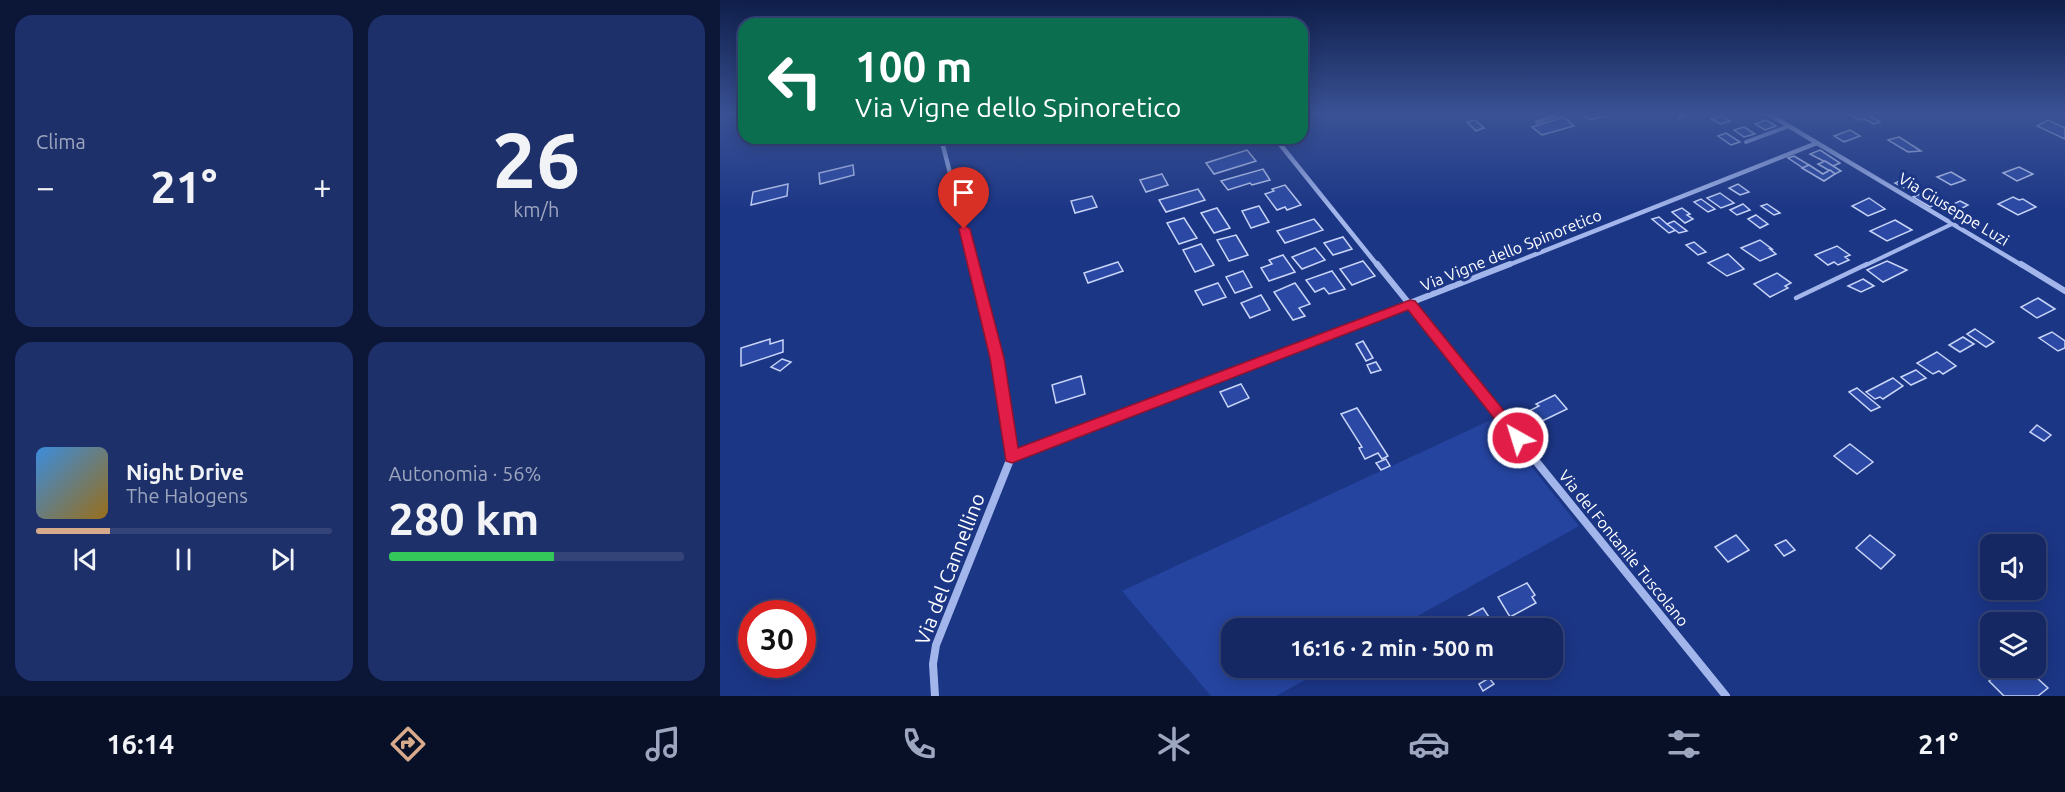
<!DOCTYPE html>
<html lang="it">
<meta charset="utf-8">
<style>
body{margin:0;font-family:Ubuntu,sans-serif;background:#1e306a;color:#f1f3f6;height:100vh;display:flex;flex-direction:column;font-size:22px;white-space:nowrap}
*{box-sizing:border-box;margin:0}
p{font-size:20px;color:#9da6bf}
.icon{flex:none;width:33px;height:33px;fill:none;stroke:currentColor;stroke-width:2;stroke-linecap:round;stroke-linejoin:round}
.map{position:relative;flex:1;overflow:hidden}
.details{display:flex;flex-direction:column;gap:15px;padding:15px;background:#0c1637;width:720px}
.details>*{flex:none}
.banner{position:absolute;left:18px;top:18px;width:570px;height:126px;border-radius:18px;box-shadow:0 3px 15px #0003,0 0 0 2px #344478;background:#0b6e4f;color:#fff;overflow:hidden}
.controls{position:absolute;left:1260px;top:534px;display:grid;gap:12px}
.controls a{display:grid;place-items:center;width:66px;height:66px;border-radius:12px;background:#152864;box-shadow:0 3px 15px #0003,0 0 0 2px #344478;font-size:30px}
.speed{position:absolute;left:18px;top:600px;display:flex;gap:12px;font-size:30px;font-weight:700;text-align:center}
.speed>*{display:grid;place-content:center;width:78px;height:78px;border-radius:50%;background:#152864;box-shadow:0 3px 15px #0003,0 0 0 2px #344478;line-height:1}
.speed .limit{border:9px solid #d22;background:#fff;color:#111}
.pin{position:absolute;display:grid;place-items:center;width:51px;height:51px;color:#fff;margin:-62px -26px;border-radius:50% 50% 50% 0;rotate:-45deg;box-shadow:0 0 6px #0007}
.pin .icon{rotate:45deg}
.me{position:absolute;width:66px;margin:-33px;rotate:321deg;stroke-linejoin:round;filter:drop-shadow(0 0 4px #0008)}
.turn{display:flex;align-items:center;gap:21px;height:126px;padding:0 18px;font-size:27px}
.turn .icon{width:78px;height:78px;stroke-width:2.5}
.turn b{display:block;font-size:42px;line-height:51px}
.big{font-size:45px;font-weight:700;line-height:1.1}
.details .widget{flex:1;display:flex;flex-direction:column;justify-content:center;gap:9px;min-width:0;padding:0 21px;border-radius:18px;background:#1e306a}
.details .dial{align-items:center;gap:0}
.dial b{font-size:78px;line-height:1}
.song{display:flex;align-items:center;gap:18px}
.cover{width:72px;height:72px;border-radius:9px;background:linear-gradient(135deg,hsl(210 70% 55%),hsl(40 70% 35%))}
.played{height:6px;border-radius:3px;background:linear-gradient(90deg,#d6ab8b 25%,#344478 25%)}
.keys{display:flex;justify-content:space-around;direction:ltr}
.heat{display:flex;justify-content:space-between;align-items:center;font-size:33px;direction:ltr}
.charge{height:9px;border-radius:4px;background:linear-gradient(90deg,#34c759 56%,#344478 0)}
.details .tiles{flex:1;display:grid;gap:15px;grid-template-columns:repeat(2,1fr)}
.trip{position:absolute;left:501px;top:618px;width:342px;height:60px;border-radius:18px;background:#152864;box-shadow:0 3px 15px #0003,0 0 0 2px #344478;font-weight:700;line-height:60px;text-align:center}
.menu{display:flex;height:96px;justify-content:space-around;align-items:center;background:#081028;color:#9da6bf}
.menu .icon{width:42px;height:42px}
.menu .current{color:#d6ab8b}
.menu b{font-size:27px;color:#f1f3f6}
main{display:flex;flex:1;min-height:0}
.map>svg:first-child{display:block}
.green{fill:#25449f}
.building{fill:#2b49a4;stroke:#c8d5f8;stroke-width:1.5}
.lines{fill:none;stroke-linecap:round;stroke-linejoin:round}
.lane-far1{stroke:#a3b6eb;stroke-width:4}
.lane{stroke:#a3b6eb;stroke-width:4.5}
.street-far2{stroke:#a3b6eb;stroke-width:4.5}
.street-far1{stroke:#a3b6eb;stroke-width:6}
.street{stroke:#a3b6eb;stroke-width:8}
.route{fill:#e11d48;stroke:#92132f;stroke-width:1.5}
.labels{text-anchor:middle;stroke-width:6;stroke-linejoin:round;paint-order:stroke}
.street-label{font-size:16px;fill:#fff;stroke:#1c3686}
.near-street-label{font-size:20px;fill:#fff;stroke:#1c3686}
</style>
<main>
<section class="details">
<div class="tiles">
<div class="widget"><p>Clima</p>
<div class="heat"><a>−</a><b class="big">21°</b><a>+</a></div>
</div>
<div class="widget dial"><b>26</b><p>km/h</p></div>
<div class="widget">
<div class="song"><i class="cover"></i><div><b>Night Drive</b><p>The Halogens</p></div></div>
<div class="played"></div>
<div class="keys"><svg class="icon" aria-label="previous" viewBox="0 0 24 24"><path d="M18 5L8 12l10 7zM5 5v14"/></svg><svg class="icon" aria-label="pause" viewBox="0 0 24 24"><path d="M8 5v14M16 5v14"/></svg><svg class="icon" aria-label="next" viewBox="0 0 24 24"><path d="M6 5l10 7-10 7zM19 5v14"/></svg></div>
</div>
<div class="widget"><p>Autonomia · 56%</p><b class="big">280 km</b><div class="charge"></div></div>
</div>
</section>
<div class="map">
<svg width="1345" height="696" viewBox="0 0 1345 696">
<rect width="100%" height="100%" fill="#1c3686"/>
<path class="green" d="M773 419 859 526 676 628H512V668H607L556 696H491L402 591Z"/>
<g class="building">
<path d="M861 113H883L886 116 869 120Z"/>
<path d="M1127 113H1145L1160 122 1154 124 1144 119 1139 120Z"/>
<path d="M1002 116 1010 121 1001 124 991 119Z"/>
<path d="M844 117 854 126 822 135 812 127Z"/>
<path d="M755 120 764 128 756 131 747 122Z"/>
<path d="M1046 120 1056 126 1045 130 1035 124Z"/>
<path d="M1328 120 1345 128V139L1317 126Z"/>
<path d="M1024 127 1035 134 1024 137 1014 130Z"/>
<path d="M1130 130 1140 136 1124 142 1114 136Z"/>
<path d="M1006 133 1020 142 1011 145 998 136Z"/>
<path d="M1179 137 1201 151 1188 152 1168 140Z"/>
<path d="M527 150 536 161 494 174 486 163Z"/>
<path d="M1100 150 1120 163 1113 166 1090 154Z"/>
<path d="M1074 156 1089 165 1083 168 1068 158Z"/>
<path d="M1105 161 1121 171 1115 174 1098 164Z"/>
<path d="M133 165 134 175 100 184 99 173Z"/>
<path d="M1089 165 1103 174 1110 170 1115 174 1104 181 1082 168Z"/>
<path d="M1299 167 1313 174 1297 181 1283 173Z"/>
<path d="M543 169 550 180 532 185 530 183 508 190 501 181Z"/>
<path d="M1231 172 1245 180 1231 185 1217 177Z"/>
<path d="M442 174 448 185 426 192 420 180Z"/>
<path d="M1184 179 1197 187 1188 190 1175 183Z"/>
<path d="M68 184 67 196 31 205 33 192Z"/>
<path d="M1018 184 1029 192 1020 195 1009 188Z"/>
<path d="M565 185 581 205 567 210 565 207 557 210 545 194 554 191 552 189Z"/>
<path d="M478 189 485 200 446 212 439 200Z"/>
<path d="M1000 193 1014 203 1001 208 987 198Z"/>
<path d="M1203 193 1220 203 1210 207 1193 197Z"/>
<path d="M372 196 377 207 355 213 351 201Z"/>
<path d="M1293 197 1299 200 1303 199 1316 207 1298 215 1278 204Z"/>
<path d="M1149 198 1165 209 1148 216 1132 206Z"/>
<path d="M981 199 995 209 988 212 974 202Z"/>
<path d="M1240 201 1248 205 1237 211 1229 206Z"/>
<path d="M1023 204 1030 210 1017 215 1010 210Z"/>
<path d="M1047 204 1060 213 1054 215 1041 206Z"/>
<path d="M539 206 549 222 531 228 522 211Z"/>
<path d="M497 208 510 228 494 233 481 213Z"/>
<path d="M962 208 970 214 967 215 973 219 965 223 952 212Z"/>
<path d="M1036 215 1048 224 1040 228 1028 219Z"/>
<path d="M939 217 947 224 956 230 949 233 932 219Z"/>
<path d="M464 218 477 238 459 244 447 223Z"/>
<path d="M594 219 603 230 565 243 557 231Z"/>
<path d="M1175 220 1192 230 1167 241 1150 231Z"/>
<path d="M954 221 967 231 959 233 947 224Z"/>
<path d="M516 235 528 255 509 261 497 240Z"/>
<path d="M623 237 632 249 613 255 604 243Z"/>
<path d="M1040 240 1052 249H1050L1056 254 1040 261 1021 248Z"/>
<path d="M974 242 986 252 978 255 966 245Z"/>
<path d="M481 244 494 265 475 272 463 250Z"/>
<path d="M1117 246 1130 255 1125 257 1129 260 1118 265 1114 262 1108 265 1095 255Z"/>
<path d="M595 248 605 260 582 269 572 257Z"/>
<path d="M1008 254 1024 269 1007 276 988 263Z"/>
<path d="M563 255 575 272 549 281 541 268 552 264 549 260Z"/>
<path d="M643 261 655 276 632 285 620 269Z"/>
<path d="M1167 261 1187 270 1163 282 1147 270Z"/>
<path d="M398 262 403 271 368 283 364 273Z"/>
<path d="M523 271 532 287 515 293 506 277Z"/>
<path d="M612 271 625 289 609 294 604 288 595 292 586 280Z"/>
<path d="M1057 273 1071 283 1065 286 1068 288 1050 297 1034 284Z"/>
<path d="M1143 279 1154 286 1141 292 1128 286Z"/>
<path d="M498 283 506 297 483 305 475 291Z"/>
<path d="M575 283 590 304 579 308 585 316 573 320 554 292Z"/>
<path d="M541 295 550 310 530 318 521 303Z"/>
<path d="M1318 298 1335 309 1317 318 1301 307Z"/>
<path d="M1255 329 1274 342 1266 347 1247 334Z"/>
<path d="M1332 332 1345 341V348L1338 351 1319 338Z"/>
<path d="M1243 337 1254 344 1240 352 1229 345Z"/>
<path d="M50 339V344L63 340V352L21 366V348Z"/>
<path d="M643 341 653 358 646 361 636 344Z"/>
<path d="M1217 352 1236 366 1223 374 1219 371 1213 374 1197 363Z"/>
<path d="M62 359 71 362 60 371 51 367Z"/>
<path d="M656 362 661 370 651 373 647 365Z"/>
<path d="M1196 370 1206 378 1191 385 1181 377Z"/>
<path d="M361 376 365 394 336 403 332 385Z"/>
<path d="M1173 378 1183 386 1163 399 1160 397 1155 399 1146 392Z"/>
<path d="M521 384 529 398 508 407 500 392Z"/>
<path d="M1137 388 1160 407 1151 411 1129 392Z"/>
<path d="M835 395 847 409 818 423 809 411 819 406 816 404Z"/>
<path d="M637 408 668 456 662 459 658 453 645 459 639 448 642 447 621 414Z"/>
<path d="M1317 425 1331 435 1324 441 1310 432Z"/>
<path d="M1130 444 1153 462 1137 474 1114 456Z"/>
<path d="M666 459 670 466 661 470 656 463Z"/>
<path d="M1016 535 1029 550 1008 562 995 547Z"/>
<path d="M1150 535 1175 555 1161 569 1136 548Z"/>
<path d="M1066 540 1075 550 1064 556 1055 545Z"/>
<path d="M807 583 815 595 812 597 816 603 790 617 778 597Z"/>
<path d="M763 608 771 620 757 628H746L741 620Z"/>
<path d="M1273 668H1306L1328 688 1318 696H1284L1269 681 1276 675 1270 669Z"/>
<path d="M769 678 774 684 763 691 759 684Z"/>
</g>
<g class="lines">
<g class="lane-far1">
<path d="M959 117 970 113"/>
<path d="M817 122 843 113"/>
<path d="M1026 142 1069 126"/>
<path d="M1144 266 1232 224"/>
</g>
<path class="lane" d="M1076 298 1147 264"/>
<g class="street-far2">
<path d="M1047 113 1303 266"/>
<path d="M221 138 254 266"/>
<path d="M555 138 658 266"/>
<path d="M786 266 1097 143"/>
</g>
<g class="street-far1">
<path d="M254 264 275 347 292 457"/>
<path d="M657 264 813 457"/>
<path d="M1301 264 1345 291"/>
<path d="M293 457 790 264"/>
</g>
<g class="street">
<path d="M811 455 1006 696"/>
<path d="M292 457 297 455"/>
<path d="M215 696 213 664 216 645 292 455"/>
</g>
</g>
<linearGradient id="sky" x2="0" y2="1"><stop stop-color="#0f1e4a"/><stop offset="0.54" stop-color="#3a5295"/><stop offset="1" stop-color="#3a5295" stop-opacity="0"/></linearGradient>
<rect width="1345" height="211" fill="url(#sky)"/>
<path class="route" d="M244 225 250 229 284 358 298 448 690 300 695 301 806 438 804 442 798 444 793 442 688 310 297 461 292 463 286 461 270 358 239 229Z"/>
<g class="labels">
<g class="street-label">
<text transform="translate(1234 209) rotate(31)" y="6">Via Giuseppe Luzi</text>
<text transform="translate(791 250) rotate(-22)" y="6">Via Vigne dello Spinoretico</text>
<text transform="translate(904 548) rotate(51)" y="6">Via del Fontanile Tuscolano</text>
</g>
<g class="near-street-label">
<text transform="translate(230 569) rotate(-69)" y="7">Via del Cannellino</text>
</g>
</g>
</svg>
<div class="controls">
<a><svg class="icon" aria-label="sound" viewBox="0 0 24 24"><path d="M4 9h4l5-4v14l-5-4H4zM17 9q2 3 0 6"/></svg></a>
<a><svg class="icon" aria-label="layers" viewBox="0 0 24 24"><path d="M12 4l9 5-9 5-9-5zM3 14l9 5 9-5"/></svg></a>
</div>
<div class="speed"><div class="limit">30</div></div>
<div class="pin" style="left:244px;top:229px;background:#d93025"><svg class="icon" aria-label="arrive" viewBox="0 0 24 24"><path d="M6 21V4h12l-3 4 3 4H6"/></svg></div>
<svg class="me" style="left:798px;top:438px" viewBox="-20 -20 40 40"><circle r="17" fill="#e11d48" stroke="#fff" stroke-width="3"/><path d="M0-11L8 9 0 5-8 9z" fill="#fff"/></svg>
<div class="trip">16:16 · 2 min · 500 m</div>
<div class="banner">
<div class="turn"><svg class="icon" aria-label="left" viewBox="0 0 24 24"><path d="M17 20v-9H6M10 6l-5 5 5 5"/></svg><div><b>100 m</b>Via Vigne dello Spinoretico</div></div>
</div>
</div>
</main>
<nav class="menu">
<b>16:14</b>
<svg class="icon current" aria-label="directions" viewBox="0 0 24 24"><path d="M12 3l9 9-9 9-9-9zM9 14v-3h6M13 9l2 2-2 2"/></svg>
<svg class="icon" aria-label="music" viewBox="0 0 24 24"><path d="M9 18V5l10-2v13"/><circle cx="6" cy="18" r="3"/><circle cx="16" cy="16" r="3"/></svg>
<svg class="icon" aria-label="phone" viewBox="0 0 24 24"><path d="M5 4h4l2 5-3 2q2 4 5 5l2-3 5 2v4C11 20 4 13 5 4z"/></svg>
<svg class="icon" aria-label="climate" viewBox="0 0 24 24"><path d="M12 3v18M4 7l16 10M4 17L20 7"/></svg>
<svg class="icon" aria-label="car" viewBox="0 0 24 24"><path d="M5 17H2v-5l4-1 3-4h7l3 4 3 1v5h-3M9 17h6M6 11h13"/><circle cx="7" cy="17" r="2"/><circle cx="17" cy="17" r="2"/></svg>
<svg class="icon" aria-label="filters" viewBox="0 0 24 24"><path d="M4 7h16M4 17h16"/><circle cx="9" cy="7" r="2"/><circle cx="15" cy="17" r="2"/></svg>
<b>21°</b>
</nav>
